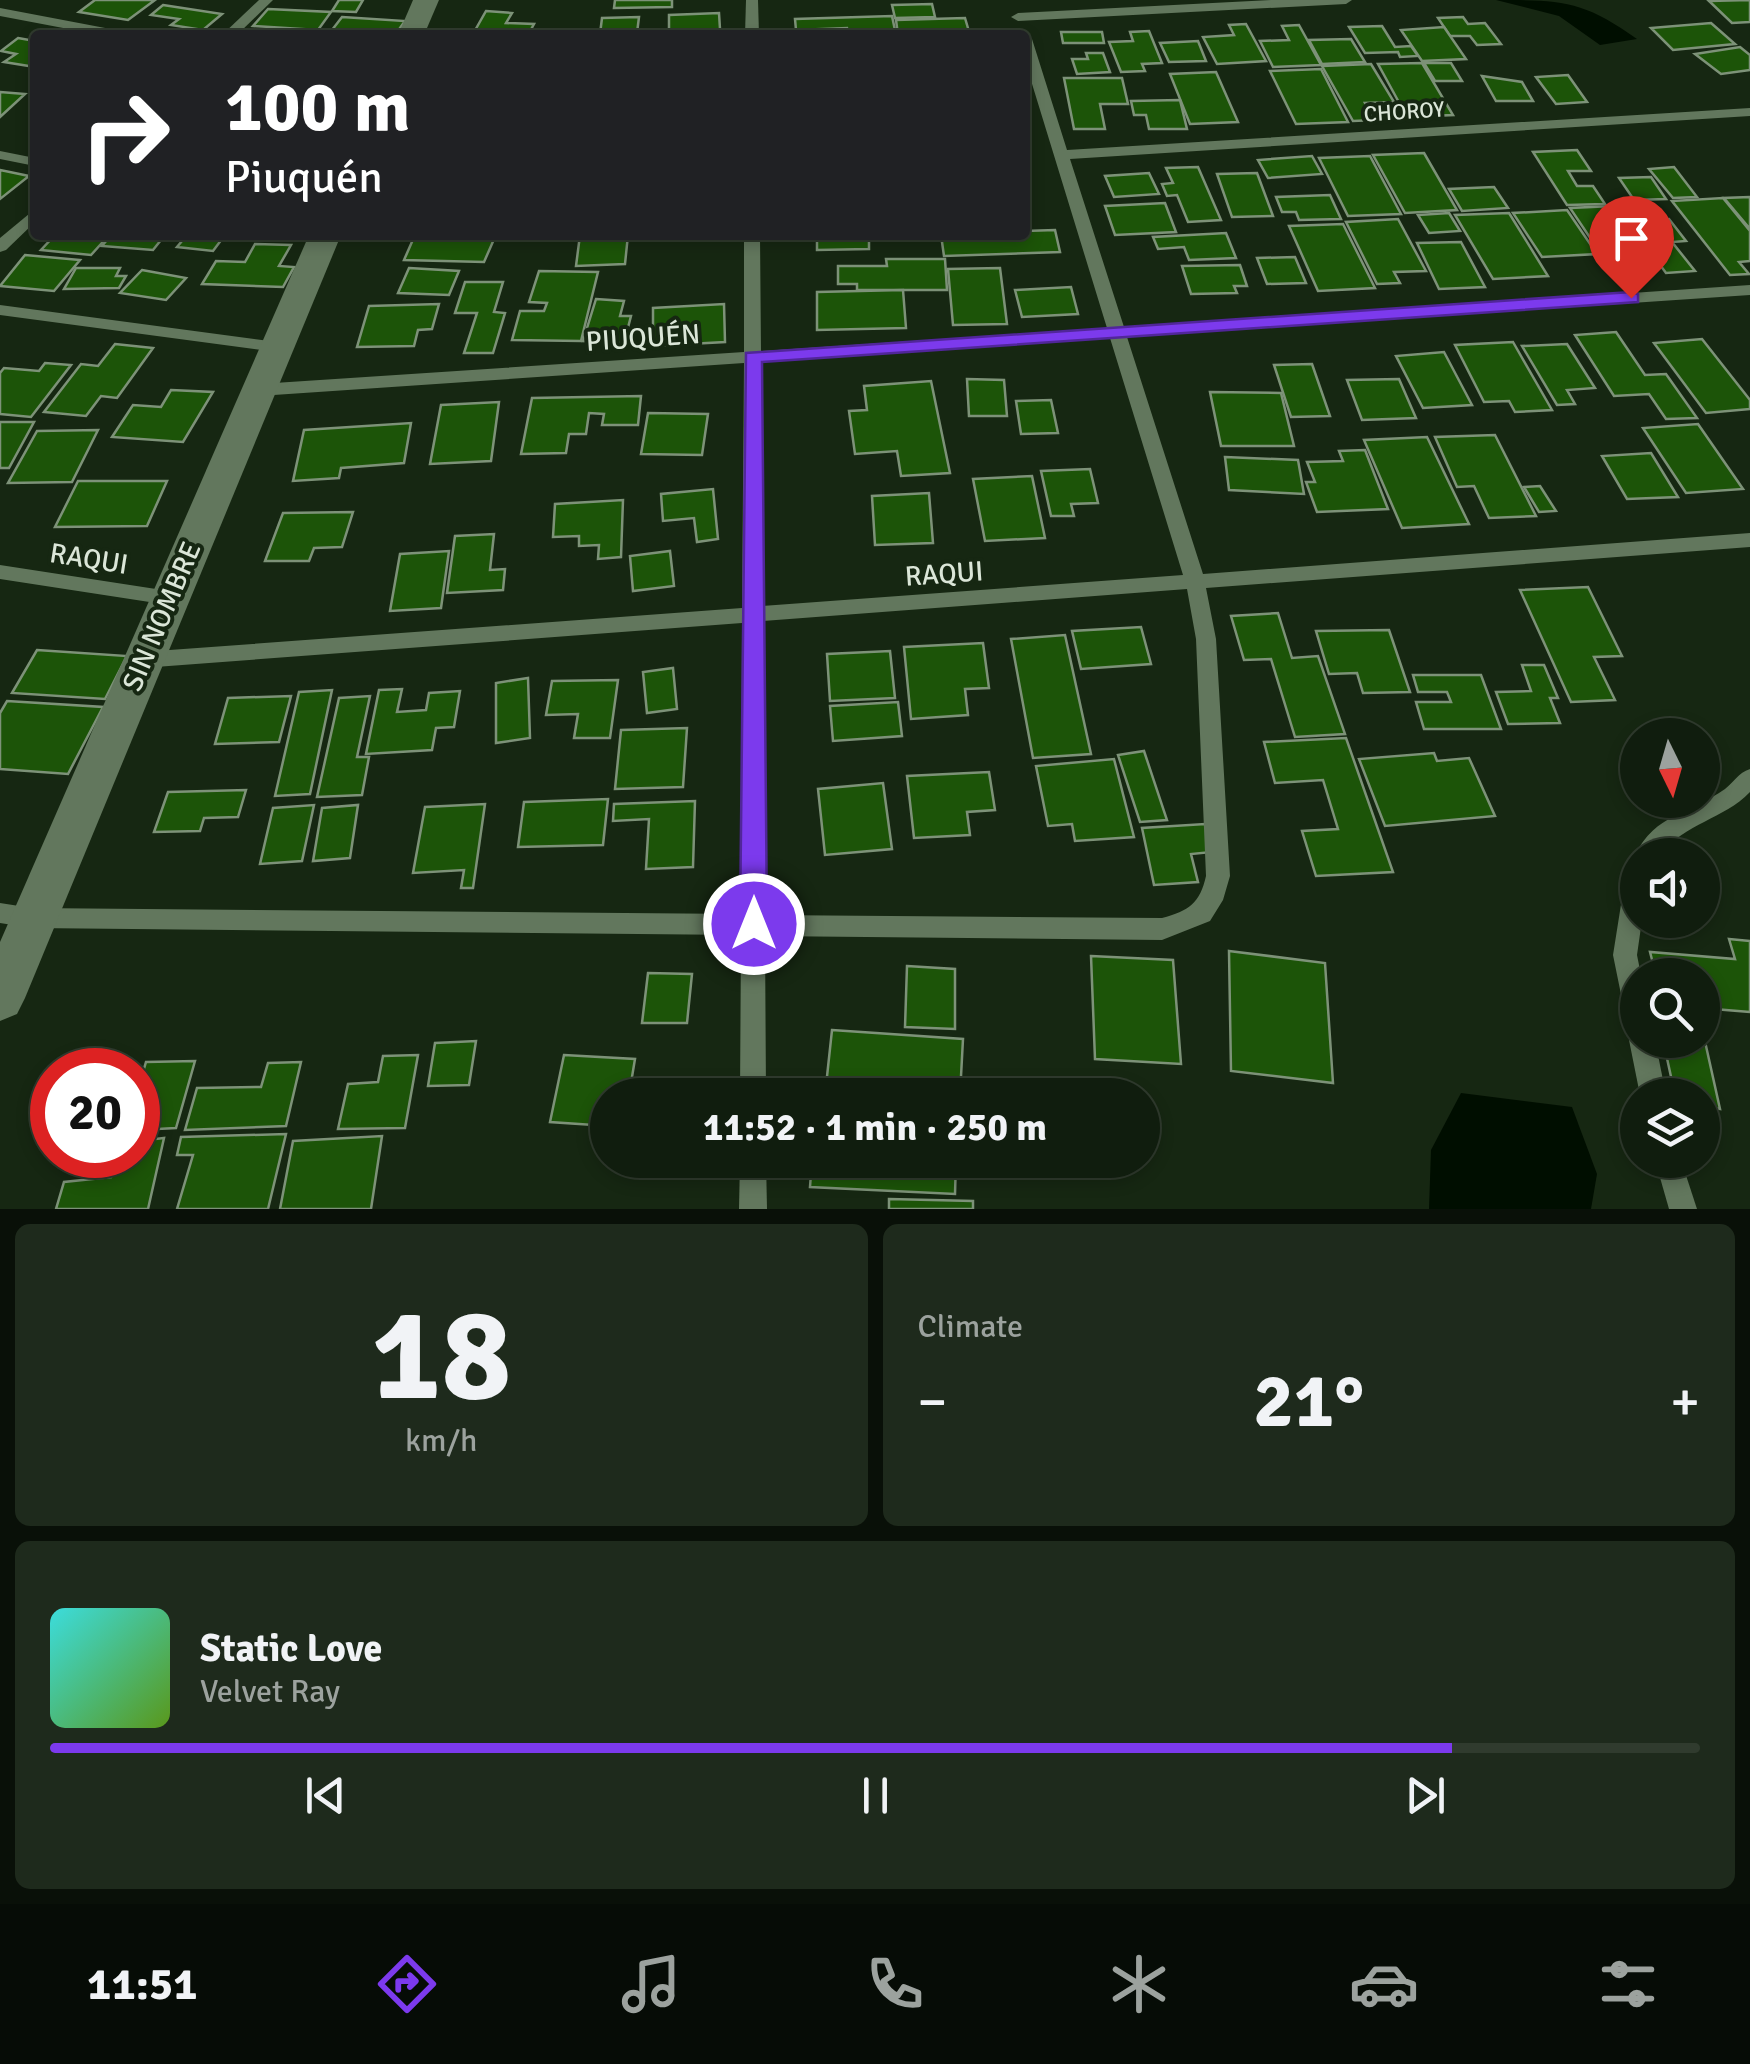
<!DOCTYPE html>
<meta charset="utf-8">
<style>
body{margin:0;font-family:Signika,sans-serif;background:#1e2a1c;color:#f1f3f6;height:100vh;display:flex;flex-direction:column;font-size:38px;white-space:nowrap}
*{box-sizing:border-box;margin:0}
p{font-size:32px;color:#9ca29e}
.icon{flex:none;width:55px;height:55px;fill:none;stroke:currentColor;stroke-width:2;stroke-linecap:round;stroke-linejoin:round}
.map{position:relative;height:1209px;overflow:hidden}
.drawer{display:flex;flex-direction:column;gap:15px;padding:15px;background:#091008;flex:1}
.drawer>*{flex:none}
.guide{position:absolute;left:30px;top:30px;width:1000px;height:210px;border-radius:10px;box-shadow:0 5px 15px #0003,0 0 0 2px #303b2e;background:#202124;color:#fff;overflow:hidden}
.needle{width:65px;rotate:175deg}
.controls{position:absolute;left:1620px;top:718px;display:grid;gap:20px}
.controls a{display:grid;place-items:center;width:100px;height:100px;border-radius:50%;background:#101d0e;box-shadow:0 5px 15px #0003,0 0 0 2px #303b2e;font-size:50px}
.speed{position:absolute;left:30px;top:1048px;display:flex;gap:20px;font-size:50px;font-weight:700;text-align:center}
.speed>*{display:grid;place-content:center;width:130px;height:130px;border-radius:50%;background:#101d0e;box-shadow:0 5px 15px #0003,0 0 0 2px #303b2e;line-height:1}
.speed .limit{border:15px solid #d22;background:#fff;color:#111}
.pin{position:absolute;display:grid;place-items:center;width:85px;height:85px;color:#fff;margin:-102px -42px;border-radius:50% 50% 50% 0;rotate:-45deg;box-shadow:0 0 10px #0007}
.pin .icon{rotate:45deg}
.me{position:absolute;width:110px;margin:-55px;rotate:0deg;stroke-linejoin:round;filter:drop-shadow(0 0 8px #0008)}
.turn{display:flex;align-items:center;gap:35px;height:210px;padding:0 30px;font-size:45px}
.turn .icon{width:130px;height:130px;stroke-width:2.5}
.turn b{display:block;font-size:70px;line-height:85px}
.big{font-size:75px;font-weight:700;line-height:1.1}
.drawer .widget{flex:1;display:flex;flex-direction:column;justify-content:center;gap:15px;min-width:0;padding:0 35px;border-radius:15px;background:#1e2a1c}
.drawer .dial{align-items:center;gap:0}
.dial b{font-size:130px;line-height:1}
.song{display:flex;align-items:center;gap:30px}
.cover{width:120px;height:120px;border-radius:15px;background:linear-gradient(135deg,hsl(180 70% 55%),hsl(90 70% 35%))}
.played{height:10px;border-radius:5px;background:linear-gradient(90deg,#7c3aed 85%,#303b2e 85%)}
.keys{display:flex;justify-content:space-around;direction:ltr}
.heat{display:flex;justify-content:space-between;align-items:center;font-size:55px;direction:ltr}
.drawer .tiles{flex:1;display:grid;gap:15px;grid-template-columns:1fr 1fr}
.widget:last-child{grid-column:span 2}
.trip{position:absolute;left:590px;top:1078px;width:570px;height:100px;border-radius:50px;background:#101d0e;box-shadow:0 5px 15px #0003,0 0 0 2px #303b2e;font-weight:700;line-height:100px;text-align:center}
.tab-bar{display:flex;height:160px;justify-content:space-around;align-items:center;background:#060c06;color:#9ca29e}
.tab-bar .icon{width:70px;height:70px}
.tab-bar .on{color:#7c3aed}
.tab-bar b{font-size:45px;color:#f1f3f6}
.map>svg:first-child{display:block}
.water{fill:#000e00}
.building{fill:#1c5408;stroke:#7d9278;stroke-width:2.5}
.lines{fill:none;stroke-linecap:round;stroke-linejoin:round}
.service{fill:#62775d;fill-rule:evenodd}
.minor{fill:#62775d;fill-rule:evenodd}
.route{fill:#7c3aed;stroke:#51269a;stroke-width:2.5}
.labels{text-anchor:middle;stroke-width:8;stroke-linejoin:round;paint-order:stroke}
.far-street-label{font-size:22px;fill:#dbe6d8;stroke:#162712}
.street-label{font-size:28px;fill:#dbe6d8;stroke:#162712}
</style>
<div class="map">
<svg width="1750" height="1209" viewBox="0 0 1750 1209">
<rect width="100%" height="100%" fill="#162712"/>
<g class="water">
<path d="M1496 0C1561 0 1583 0 1637 39L1600 45 1559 16Z"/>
<path d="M1461 1093 1572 1107 1597 1174 1591 1209H1429L1431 1150Z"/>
</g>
<g class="building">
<path d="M95 0H155L128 20 79 12Z"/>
<path d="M339 0H363L356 12 332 11Z"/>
<path d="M615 0H672V7L614 8Z"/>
<path d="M1750 0V22L1732 23 1709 1Z"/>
<path d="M932 4 935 17 895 18 892 5Z"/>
<path d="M163 5 222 14 203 30 171 25 179 19 151 15Z"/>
<path d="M268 9 331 12 318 30 253 26Z"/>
<path d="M486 11 512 13 506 23 534 24 528 35 473 34Z"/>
<path d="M719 13 720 29 669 32V15Z"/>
<path d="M892 16 896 35H848L847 28 796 30 795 19Z"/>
<path d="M342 17 405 21 395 35H317L321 30H332Z"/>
<path d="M639 17 637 33 600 34 602 18Z"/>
<path d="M1463 17 1468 24 1485 23 1501 44 1477 45 1470 36H1450L1438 18Z"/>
<path d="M965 18 970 35H898L896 20Z"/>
<path d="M1711 23 1735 44 1673 50 1651 28Z"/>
<path d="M1246 24 1266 61 1217 64 1203 37 1234 35 1229 25Z"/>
<path d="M1299 25 1321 65 1273 67 1260 41 1289 40 1282 26Z"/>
<path d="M1382 26 1395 47 1411 46 1418 56 1400 57 1398 52 1365 53 1349 27Z"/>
<path d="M1444 27 1466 59 1422 61 1401 30Z"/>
<path d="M274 28 317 31 314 35H268Z"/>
<path d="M1149 31 1162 63 1142 64 1145 71 1121 72 1109 42 1133 41 1130 32Z"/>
<path d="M1061 32H1102L1104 43H1063Z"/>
<path d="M18 38 35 41V67L4 62 16 54 1 51Z"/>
<path d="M1351 39 1365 62 1322 64 1309 40Z"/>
<path d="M1198 41 1206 61 1169 62 1160 43Z"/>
<path d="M1740 47 1750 55V70L1721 74 1695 54Z"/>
<path d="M1086 53H1103L1110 72 1077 74 1072 59H1088Z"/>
<path d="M1422 63 1453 115 1407 117 1378 64Z"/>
<path d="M1424 63H1451L1462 81H1435Z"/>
<path d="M1371 64 1394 102 1365 103 1375 120 1353 121 1322 66Z"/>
<path d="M1321 69 1348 122 1296 124 1270 71Z"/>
<path d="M1216 72 1238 122 1190 124 1170 74Z"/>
<path d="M1568 75 1587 102 1556 104 1536 77Z"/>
<path d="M1482 76 1522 82 1533 101H1496Z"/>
<path d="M1064 78H1122L1128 104H1100L1105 129H1074Z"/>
<path d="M0 92 25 94 0 117Z"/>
<path d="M1180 100 1187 129H1149L1146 115H1134L1131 101Z"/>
<path d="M1577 150 1591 171H1568L1577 186H1593L1605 204 1567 205 1533 152Z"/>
<path d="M1424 153 1457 210 1405 213 1373 155Z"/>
<path d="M1312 156 1322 174 1268 178 1258 160Z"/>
<path d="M1370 156 1401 214 1348 216 1319 158Z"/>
<path d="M1198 167 1221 220 1188 222 1177 195 1167 196 1162 184 1173 183 1166 168Z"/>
<path d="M1674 167 1697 197 1673 198 1649 169Z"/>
<path d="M0 170 29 176 0 199Z"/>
<path d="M1149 173 1159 194 1114 197 1105 176Z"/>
<path d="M1257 173 1273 216 1232 217 1217 174Z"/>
<path d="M1651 177 1666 199 1634 200 1619 178Z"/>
<path d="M1494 187 1508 208 1462 211 1449 189Z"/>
<path d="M1330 195 1341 219 1299 220 1296 212H1282L1276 197Z"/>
<path d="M1750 197V229L1724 198Z"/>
<path d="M1723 198 1750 231V261L1739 262 1749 274 1730 275 1672 201Z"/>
<path d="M1165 203 1176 232 1115 235 1105 206Z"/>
<path d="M1641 204 1653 220 1669 219 1686 241 1672 242 1695 271 1666 273 1617 206Z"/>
<path d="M1614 206 1639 241 1608 242 1616 253 1601 254 1570 208Z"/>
<path d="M1567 210 1597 254 1542 257 1513 213Z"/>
<path d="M1449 213 1460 231 1429 233 1418 215Z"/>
<path d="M1509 213 1548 276 1493 279 1455 215Z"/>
<path d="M1398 219 1426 271 1394 272 1400 283 1377 284 1346 222Z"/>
<path d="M1343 224 1375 288 1318 291 1289 226Z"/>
<path d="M1055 230 1060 252 944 256 941 235H1025V231Z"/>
<path d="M1226 233 1236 258 1189 260 1184 247 1158 249 1153 237Z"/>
<path d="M55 235H109L91 255 41 250Z"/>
<path d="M111 235H165L153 250 102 246Z"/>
<path d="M187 235H225L213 251 177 247Z"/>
<path d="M415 235H452L495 237 484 262 404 260Z"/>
<path d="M580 235H628L625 264 576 266Z"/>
<path d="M817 235H869V249L817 250Z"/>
<path d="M1461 242 1485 287 1439 289 1417 243Z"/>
<path d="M255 244 291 245 279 266 294 267 283 287 202 284 216 261 245 262Z"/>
<path d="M25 255 80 260 54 291 0 286Z"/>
<path d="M1295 257 1306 283 1267 284 1257 258Z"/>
<path d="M886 259H945L947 290H857V284H838V266H887Z"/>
<path d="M1240 265 1247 286H1234L1237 293 1191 294 1182 266Z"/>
<path d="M76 268H120L116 276H126L119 288 64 289Z"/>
<path d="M409 268 459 271 449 295 398 293Z"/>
<path d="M1000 268 1007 324 953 325 948 269Z"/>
<path d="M142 270 186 278 166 300 120 293Z"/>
<path d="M539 271 598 272 581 341 512 340 520 311H544L547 303 529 302Z"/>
<path d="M465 282H503L494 312 505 313 493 353H464L477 313H455Z"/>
<path d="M1071 287 1078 314 1022 317 1015 290Z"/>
<path d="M903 290 906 328 817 330V292Z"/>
<path d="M596 299 624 301 620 316H631L624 343 583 341Z"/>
<path d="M439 304 432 329 418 330 414 346 357 347 369 306Z"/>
<path d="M724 304 725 342 653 346V308Z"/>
<path d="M1616 332 1645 375 1666 374 1697 418 1666 419 1649 394 1614 396 1575 335Z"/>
<path d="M1702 339 1750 400V409L1706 413 1654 343Z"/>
<path d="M1513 342 1552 410 1515 412 1509 401 1484 402 1455 345Z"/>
<path d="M115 344 153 348 117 398 101 396 86 416 44 412 81 364 98 366Z"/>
<path d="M1567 344 1595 388 1567 390 1575 404 1557 405 1522 346Z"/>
<path d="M1444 352 1472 405 1423 408 1396 356Z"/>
<path d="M45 363 71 365 31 417 0 414V373L4 368 39 371Z"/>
<path d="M1312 364 1330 416 1291 417 1274 365Z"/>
<path d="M967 379 1004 380 1007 416H969Z"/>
<path d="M1399 379 1416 418 1362 420 1347 380Z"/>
<path d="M931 381 950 473 901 476 897 451 855 454 849 411 867 410 864 386Z"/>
<path d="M171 390 213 392 183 442 112 437 133 405 161 407Z"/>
<path d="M1210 392 1281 393 1294 446H1221Z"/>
<path d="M641 396 638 425H602L604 414 589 413 586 434H569L566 453 521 454 532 398Z"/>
<path d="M1051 400 1058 433 1021 434 1016 401Z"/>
<path d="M499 402 491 461 430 464 441 405Z"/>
<path d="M648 413 708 414 702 455 641 454Z"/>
<path d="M0 422H34L9 468H0Z"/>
<path d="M411 423 404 463 341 468 339 478 293 481 304 430Z"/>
<path d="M1698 424 1743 489 1686 493 1643 428Z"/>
<path d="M98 430 72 482 8 483 37 431Z"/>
<path d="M1495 435 1536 516 1489 518 1474 486 1457 487 1435 437Z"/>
<path d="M1427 437 1469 524 1402 528 1364 440Z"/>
<path d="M1365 450 1388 509 1317 512 1306 482H1315L1307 462 1343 461 1339 451Z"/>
<path d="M1651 453 1678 497 1627 499 1602 456Z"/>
<path d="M1225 457 1298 460 1304 494 1229 490Z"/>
<path d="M1090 469 1098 503 1071 504 1074 516H1051L1041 471Z"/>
<path d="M1032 476 1045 538 985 541 973 479Z"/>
<path d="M78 481H167L147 526 55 527Z"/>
<path d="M1540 486 1556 511 1539 512 1524 487Z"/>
<path d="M713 489 718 539 697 542 694 518 663 521 661 494Z"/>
<path d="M929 493 933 543 875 545 872 496Z"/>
<path d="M623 500 621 557 598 559 599 545 579 546V536L553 537 555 504Z"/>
<path d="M353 512 342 547 314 548 309 561H265L283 513Z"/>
<path d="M494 534 490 570 505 569 503 590 447 593 455 536Z"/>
<path d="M449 551 441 608 390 611 400 554Z"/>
<path d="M670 551 674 586 633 591 630 556Z"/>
<path d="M1588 587 1622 656 1594 657 1615 700 1571 702 1520 590Z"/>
<path d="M1278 613 1292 658 1318 656 1345 734 1295 737 1271 659 1244 660 1231 616Z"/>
<path d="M1141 627 1151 664 1081 669 1072 631Z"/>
<path d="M1389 630 1410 692 1363 693 1357 673 1329 674 1316 631Z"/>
<path d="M1065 635 1091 754 1033 758 1011 639Z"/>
<path d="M983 643 989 688 965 689 968 715 911 719 904 647Z"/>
<path d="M37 650 127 656 105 699 12 693Z"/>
<path d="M890 651 895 698 830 701 827 654Z"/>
<path d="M1522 665H1544L1558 698H1550L1560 723 1508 724 1496 692 1531 691Z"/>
<path d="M673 668 677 709 647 713 643 672Z"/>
<path d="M1413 675H1481L1501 729H1424L1416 702H1451L1447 692H1418Z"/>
<path d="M528 678 530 738 496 743V683Z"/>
<path d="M618 680 610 738H574L578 714 546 715 552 681Z"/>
<path d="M402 689 397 712 426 710 429 693 460 691 454 727 436 728 432 750 366 754 379 690Z"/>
<path d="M332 690 310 794 275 796 299 692Z"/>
<path d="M291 696 279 742 215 744 228 698Z"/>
<path d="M370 696 357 757H369L362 795 317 797 339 698Z"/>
<path d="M7 701 103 707 68 774 0 769V713Z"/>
<path d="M898 702 902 736 833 741 830 706Z"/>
<path d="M687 728 683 787 615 789 621 730Z"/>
<path d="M1346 738 1393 872 1316 876 1302 831 1338 829 1323 780 1275 783 1264 742Z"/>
<path d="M1144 751 1167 820 1140 822 1118 755Z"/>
<path d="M1434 753 1437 761 1469 758 1495 816 1385 826 1359 759Z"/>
<path d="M1114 759 1134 837 1075 841 1072 824 1048 826 1036 766Z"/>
<path d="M989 772 995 810 967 812 970 835 914 838 907 776Z"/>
<path d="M883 783 892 849 825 855 818 789Z"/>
<path d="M246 790 238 817 204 818 200 831 154 832 168 792Z"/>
<path d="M608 799 603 845 518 847 524 802Z"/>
<path d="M695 801 693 867 646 869 649 819 613 821 614 804Z"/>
<path d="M485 804 473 888H461L464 870 413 873 425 807Z"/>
<path d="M314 805 302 861 260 864 273 808Z"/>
<path d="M358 805 350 858 313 861 322 808Z"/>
<path d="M1205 824 1212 852 1191 854 1198 882 1154 885 1142 828Z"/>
<path d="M1729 939 1750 941V1012L1702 1008V975H1656L1650 952 1735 959Z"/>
<path d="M1229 951 1325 963 1333 1083 1231 1071Z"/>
<path d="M1091 956 1173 960 1181 1064 1095 1059Z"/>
<path d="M907 966 955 969V1029L905 1027Z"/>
<path d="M648 973 692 974 687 1023H642Z"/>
<path d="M832 1030 963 1039 960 1095H825Z"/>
<path d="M1704 1037 1720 1109 1702 1106V1095H1675L1663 1040H1702Z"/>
<path d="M476 1041 469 1085 428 1086 435 1043Z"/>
<path d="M418 1055 405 1128 338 1129 348 1084 378 1082 383 1056Z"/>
<path d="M564 1055 635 1059 629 1095H608V1126L550 1122Z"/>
<path d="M195 1061 176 1128 138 1130V1089L146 1062Z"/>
<path d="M301 1062 286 1126 185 1130 197 1088 261 1087 268 1063Z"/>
<path d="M286 1134 268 1209H177L193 1155H177L181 1137Z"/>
<path d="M382 1136 371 1209H280L293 1141Z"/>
<path d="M164 1138 148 1209H56L64 1182 111 1177 116 1155H138V1141Z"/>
<path d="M812 1160H956L955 1194 810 1187Z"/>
<path d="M1024 1160H1086L1087 1165 1026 1171Z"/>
<path d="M889 1199 973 1201V1209H889Z"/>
</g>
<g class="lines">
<g class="service">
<path d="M259 0H273L237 35H222Z"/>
<path d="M746 0H758L759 35H745Z"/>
<path d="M1271 0H1352L1346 4 1018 21 1011 17 1018 13Z"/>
<path d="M0 8 121 31 128 35H100L0 16Z"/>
<path d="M1025 35 1032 39 1067 150 1750 108V116L1070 159 1124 327 1750 285V295L1127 337 1203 574 1750 533V547L1206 588 1216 639 1230 876 1223 900 1210 921 1162 940 765 936 766 1095H740L741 935 32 928 0 923V903L32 908 741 914 742 623 142 668 135 666 132 660 135 654 142 652 742 608 744 363 259 396 250 390 259 384 744 352V235H760L761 351 1107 328 1025 61ZM1110 338 1183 575 762 606 761 362ZM1187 589 1196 639 1206 876C1200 903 1189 911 1162 918L765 915 763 621Z"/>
<path d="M0 151 35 158V166L0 159Z"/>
<path d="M35 209V222L6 250 0 252V238Z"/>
<path d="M0 305 277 342 285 347 277 352 0 315Z"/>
<path d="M0 565 169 591 179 598 169 605 0 579Z"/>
<path d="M1750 769V792C1723 820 1686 822 1660 855H1638V861L1635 855C1655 814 1691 813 1725 789 1734 782 1738 773 1750 769Z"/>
<path d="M1638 863V920H1642L1637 955 1641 975H1638V1040H1655L1666 1095H1640L1629 1040 1637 1030 1629 1027 1626 1019 1613 955 1626 873 1630 866Z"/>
<path d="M740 1160H766L767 1209H739Z"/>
<path d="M1655 1160H1681L1697 1209H1669Z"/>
</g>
<g class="minor">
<path d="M413 0H439L424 35H398Z"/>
<path d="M309 235H341L25 998 17 1014 0 1021V942Z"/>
</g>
</g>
<path class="route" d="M1631 292 1638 294V302L762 362 767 924 763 933 754 936 744 933 740 924 746 353Z"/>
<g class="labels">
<g class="far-street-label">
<text transform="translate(1404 111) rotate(-4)" y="8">CHOROY</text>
</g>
<g class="street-label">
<text transform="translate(643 337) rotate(-4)" y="10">PIUQUÉN</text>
<text transform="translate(89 558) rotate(9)" y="10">RAQUI</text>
<text transform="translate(944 573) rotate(-4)" y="10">RAQUI</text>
<text transform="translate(161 616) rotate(-67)" y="10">SIN NOMBRE</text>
</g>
</g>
</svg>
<div class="controls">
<a><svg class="needle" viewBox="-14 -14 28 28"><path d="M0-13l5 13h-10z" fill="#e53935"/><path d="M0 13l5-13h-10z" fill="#9ca29e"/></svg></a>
<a><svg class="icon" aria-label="sound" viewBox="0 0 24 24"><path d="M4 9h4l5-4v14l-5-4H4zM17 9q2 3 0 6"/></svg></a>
<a><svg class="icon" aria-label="search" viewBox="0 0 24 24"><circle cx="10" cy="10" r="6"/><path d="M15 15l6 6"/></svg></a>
<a><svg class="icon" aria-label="layers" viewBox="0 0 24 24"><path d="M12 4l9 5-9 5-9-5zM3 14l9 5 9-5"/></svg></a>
</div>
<div class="speed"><div class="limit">20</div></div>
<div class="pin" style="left:1631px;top:298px;background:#d93025"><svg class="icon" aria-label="arrive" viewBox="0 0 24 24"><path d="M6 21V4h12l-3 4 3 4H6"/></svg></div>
<svg class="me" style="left:754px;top:924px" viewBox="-20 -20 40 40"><circle r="17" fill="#7c3aed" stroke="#fff" stroke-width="3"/><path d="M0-11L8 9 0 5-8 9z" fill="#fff"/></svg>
<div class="trip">11:52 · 1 min · 250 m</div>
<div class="guide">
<div class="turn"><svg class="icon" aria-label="right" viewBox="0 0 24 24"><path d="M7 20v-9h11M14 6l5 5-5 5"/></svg><div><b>100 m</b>Piuquén</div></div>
</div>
</div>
<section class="drawer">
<div class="tiles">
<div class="widget dial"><b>18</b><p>km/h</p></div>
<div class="widget"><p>Climate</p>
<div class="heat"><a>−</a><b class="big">21°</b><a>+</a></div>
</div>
<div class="widget">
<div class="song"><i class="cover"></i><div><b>Static Love</b><p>Velvet Ray</p></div></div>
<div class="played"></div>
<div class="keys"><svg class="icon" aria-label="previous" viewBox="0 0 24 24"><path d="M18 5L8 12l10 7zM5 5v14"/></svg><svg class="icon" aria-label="pause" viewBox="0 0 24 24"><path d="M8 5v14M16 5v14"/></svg><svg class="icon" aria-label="next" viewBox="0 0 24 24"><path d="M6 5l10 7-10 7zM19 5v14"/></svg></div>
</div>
</div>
</section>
<nav class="tab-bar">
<b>11:51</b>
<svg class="icon on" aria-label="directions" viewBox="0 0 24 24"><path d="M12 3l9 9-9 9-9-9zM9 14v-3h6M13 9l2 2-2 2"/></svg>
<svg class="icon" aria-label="music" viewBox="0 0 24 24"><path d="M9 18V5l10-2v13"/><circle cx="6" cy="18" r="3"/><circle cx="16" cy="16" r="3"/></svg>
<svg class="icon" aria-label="phone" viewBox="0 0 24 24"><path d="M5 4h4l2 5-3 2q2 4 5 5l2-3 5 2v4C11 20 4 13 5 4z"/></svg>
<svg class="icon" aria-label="climate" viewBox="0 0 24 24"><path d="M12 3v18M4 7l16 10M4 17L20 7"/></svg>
<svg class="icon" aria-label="car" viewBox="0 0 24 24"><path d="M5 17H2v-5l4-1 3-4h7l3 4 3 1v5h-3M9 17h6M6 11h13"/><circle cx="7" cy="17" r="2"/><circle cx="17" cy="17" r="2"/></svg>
<svg class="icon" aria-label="filters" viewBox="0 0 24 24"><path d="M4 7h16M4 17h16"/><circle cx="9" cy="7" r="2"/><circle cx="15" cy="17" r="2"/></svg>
</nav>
